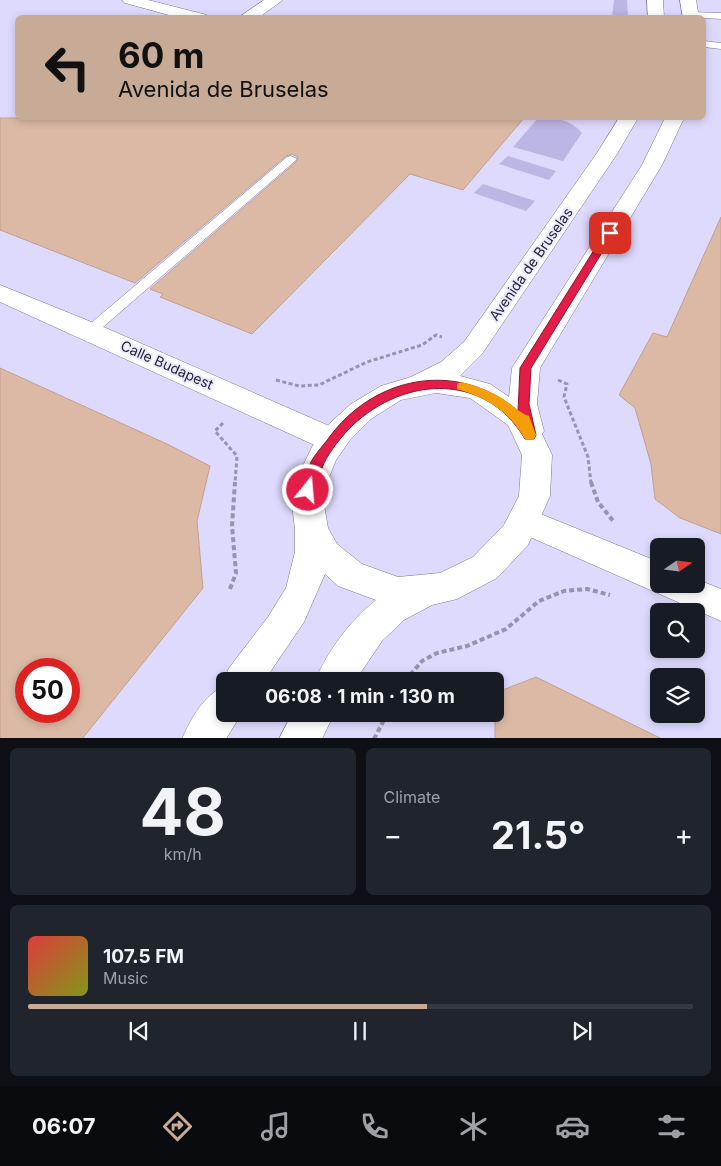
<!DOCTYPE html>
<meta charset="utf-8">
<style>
body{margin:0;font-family:Inter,sans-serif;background:#20242c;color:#f1f3f6;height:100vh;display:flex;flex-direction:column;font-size:19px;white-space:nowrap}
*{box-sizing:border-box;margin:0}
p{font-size:16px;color:#9ea1a6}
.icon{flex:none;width:28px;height:28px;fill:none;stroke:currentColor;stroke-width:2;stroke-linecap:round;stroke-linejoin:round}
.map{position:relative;height:738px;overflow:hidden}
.details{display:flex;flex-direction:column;gap:10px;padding:10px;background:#0d0f14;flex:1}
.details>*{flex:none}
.top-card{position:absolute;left:15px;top:15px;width:691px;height:105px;border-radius:8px;box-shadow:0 2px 8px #0003;background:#c8ab97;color:#111;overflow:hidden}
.needle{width:32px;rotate:76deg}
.tools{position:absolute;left:650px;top:538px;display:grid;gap:10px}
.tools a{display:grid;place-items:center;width:55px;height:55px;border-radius:8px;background:#171b24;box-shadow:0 2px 8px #0003;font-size:25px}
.speed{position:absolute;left:15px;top:658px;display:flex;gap:10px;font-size:25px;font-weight:700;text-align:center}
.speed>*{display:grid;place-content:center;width:65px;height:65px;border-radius:50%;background:#171b24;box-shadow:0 2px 8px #0003;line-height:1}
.speed .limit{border:8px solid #d22;background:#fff;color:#111}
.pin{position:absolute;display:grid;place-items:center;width:42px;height:42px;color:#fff;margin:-21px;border-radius:10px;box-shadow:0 2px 8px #0006}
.me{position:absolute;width:55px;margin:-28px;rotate:17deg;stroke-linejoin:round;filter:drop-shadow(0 0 4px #0008)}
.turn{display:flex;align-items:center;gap:18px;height:105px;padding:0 20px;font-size:22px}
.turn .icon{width:65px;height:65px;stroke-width:2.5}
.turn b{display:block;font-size:35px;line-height:42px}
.big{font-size:38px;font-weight:700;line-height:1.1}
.details .card{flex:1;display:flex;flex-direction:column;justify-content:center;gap:8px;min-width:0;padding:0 18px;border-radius:8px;background:#20242c}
.details .dial{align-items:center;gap:0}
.dial b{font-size:65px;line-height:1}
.song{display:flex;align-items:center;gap:15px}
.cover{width:60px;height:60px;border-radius:8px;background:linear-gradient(135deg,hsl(0 70% 55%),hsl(70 70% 35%))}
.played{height:5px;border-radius:2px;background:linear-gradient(90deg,#c8ab97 60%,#363941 60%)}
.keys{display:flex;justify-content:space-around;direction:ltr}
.heat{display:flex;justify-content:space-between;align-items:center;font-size:28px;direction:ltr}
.details .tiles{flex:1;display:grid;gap:10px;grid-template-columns:1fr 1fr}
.card:last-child{grid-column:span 2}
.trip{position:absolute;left:216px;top:672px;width:288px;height:50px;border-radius:8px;background:#171b24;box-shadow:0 2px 8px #0003;font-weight:700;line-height:50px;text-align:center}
.tab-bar{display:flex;height:80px;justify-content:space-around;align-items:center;background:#090b0e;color:#9ea1a6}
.tab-bar .icon{width:35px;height:35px}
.tab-bar .current{color:#c8ab97}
.tab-bar b{font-size:22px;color:#f1f3f6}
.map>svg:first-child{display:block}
.green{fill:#bbb6e3}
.building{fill:#dbb9a5;stroke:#c1a08c;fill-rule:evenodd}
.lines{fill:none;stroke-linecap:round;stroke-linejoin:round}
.service-casing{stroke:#797695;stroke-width:1}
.minor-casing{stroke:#797695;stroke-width:1}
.secondary-casing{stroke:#797695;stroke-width:1}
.path-far1{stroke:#9693ae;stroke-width:3;stroke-dasharray:4 2.5;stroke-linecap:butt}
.path{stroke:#9693ae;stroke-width:4;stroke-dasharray:5 3;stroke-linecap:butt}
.service{fill:#fff;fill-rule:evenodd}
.minor{fill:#fff;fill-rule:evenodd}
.secondary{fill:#fff;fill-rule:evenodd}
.route{fill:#e11d48;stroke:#92132f}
.slow{fill:#f59e0b}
.labels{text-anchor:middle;stroke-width:4;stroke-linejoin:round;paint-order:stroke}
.street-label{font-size:14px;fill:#262532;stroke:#ebe9ff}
</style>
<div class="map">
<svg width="721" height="739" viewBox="0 0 721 739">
<rect width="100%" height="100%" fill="#dedafe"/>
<g class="green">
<path d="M614 0H627L628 17H612Z"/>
<path d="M538 118C556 118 570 119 582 133L563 161 513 147Z"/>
<path d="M508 156 556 171 549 180 499 164Z"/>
<path d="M483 184 535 201 526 211 474 193Z"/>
</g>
<g class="building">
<path d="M0 118H524L463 190 410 174 252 334 160 297 163 294 150 289 296 162 298 157 292 154 286 156 135 283 0 230Z"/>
<path d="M721 217V534L680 518 655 499 651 464 635 408 619 395 653 333 667 337Z"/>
<path d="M0 368 167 444 210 466 197 521 203 588 82 739H0ZM26 669H69V711H26Z"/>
<path d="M536 677 662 739H495V693Z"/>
</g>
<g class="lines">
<defs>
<g id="service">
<path d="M690 12 721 13V19L687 17 686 15Z"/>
<path d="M704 41 721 43V49L704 47Z"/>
<path d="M291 156 297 159 295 161 95 334H85L83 331 85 328 287 157Z"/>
</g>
<g id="minor">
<path d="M122 0H148L207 15 209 18H180L125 3Z"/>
<path d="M264 0H283L258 18H238Z"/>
<path d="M0 285 99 325 343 432 347 440 343 448 332 451 321 448 0 302Z"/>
<path d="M526 508 659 562V584H696V579L721 589V621L514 530 510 521 514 512Z"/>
</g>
<g id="secondary">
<path d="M647 0H663L664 18H648Z"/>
<path d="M680 0H696L699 18H683Z"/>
<path d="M619 118H638L617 154 482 354 460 376 490 384 509 397 512 368 642 165 665 118H684L662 165 540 368 537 404 544 431 542 434 552 455 550 496 528 545 497 578 457 599 432 605 404 620 382 641 355 681H315C328 650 350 621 376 600L338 586 325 574 304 622 264 681H225V686L223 681 229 668 268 617 286 588 295 552V529L292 505 296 480 312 447 329 424 351 404 381 386 411 377 441 362 464 342 597 153ZM436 393 470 398 508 425 522 455 519 496 504 525 473 557 440 573 398 577 362 564 337 544 328 528 324 505 328 480 336 460 350 440 371 419 401 400Z"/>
<path d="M225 686V714H241L226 739H182C191 718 204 695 225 686Z"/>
<path d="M292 714H334L322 739H279Z"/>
</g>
</defs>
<use href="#service" class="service-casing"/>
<use href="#minor" class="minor-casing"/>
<use href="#secondary" class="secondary-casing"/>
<g class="path-far1">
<path d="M276 380 299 386 319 385 367 362 422 345 436 335 442 337"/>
<path d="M558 380 567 384 564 397 588 457 591 483"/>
<path d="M223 423 215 431 237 456 235 483"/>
</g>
<g class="path">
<path d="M591 482 598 502 614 522"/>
<path d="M230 589 236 573 232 526 235 482"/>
<path d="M405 681 422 661 437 653 467 646 506 629 539 601 564 591 587 589 610 595"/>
<path d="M374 739 387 714"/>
</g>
<use href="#service" class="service"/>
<use href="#minor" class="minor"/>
<use href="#secondary" class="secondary"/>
</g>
<path class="route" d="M606 231 614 233 531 368 529 404 536 435 534 439H525C484 369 398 377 347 431 339 440 326 456 322 468 319 477 317 486 313 494H304L302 490C305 482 307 472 310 464 314 455 322 447 328 439 373 376 457 359 518 411L520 368Z"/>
<path class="slow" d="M461 382C477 386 492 391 506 401 515 407 520 413 529 416L536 435 534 439H525C509 411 487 398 457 389V384Z"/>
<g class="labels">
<g class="street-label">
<text transform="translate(531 264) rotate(-55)" y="5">Avenida de Bruselas</text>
<text transform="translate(167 365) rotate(24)" y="5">Calle Budapest</text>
</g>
</g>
</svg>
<div class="tools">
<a><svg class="needle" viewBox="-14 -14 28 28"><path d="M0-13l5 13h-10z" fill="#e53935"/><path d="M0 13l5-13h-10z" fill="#9ea1a6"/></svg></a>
<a><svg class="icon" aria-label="search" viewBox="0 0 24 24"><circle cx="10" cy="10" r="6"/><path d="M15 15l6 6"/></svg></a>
<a><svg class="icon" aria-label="layers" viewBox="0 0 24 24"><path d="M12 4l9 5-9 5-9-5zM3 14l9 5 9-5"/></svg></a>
</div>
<div class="speed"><div class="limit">50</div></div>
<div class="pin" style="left:610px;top:233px;background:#d93025"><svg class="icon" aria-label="arrive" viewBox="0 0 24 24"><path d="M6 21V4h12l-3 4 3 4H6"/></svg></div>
<svg class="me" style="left:308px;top:490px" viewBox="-20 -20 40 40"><circle r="17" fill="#e11d48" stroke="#fff" stroke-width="3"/><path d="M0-11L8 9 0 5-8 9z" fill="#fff"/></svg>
<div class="trip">06:08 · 1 min · 130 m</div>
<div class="top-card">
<div class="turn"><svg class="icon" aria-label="left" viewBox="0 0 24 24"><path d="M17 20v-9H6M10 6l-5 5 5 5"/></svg><div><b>60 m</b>Avenida de Bruselas</div></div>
</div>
</div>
<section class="details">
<div class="tiles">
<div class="card dial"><b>48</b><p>km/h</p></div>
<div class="card"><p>Climate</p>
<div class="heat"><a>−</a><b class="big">21.5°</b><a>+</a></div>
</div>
<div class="card">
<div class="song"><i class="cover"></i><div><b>107.5 FM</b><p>Music</p></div></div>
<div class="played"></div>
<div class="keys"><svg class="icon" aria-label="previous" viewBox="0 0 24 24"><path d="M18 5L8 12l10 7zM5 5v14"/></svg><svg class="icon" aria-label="pause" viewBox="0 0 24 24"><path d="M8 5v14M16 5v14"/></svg><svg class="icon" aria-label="next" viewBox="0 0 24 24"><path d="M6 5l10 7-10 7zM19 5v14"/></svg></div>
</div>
</div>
</section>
<nav class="tab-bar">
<b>06:07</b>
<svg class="icon current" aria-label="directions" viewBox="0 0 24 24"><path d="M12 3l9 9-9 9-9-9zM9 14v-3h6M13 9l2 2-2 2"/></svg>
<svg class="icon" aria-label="music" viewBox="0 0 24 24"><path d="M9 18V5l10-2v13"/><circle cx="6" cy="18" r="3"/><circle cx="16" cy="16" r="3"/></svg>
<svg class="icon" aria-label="phone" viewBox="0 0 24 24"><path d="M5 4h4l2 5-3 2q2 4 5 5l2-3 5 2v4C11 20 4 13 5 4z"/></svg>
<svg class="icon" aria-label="climate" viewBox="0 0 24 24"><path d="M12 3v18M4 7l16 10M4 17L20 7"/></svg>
<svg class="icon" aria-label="car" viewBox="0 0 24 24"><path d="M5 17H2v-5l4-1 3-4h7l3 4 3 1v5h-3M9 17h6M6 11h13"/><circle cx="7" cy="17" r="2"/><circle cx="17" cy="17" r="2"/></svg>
<svg class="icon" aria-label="filters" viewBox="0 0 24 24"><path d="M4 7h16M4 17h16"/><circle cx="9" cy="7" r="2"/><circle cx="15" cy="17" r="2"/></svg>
</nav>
